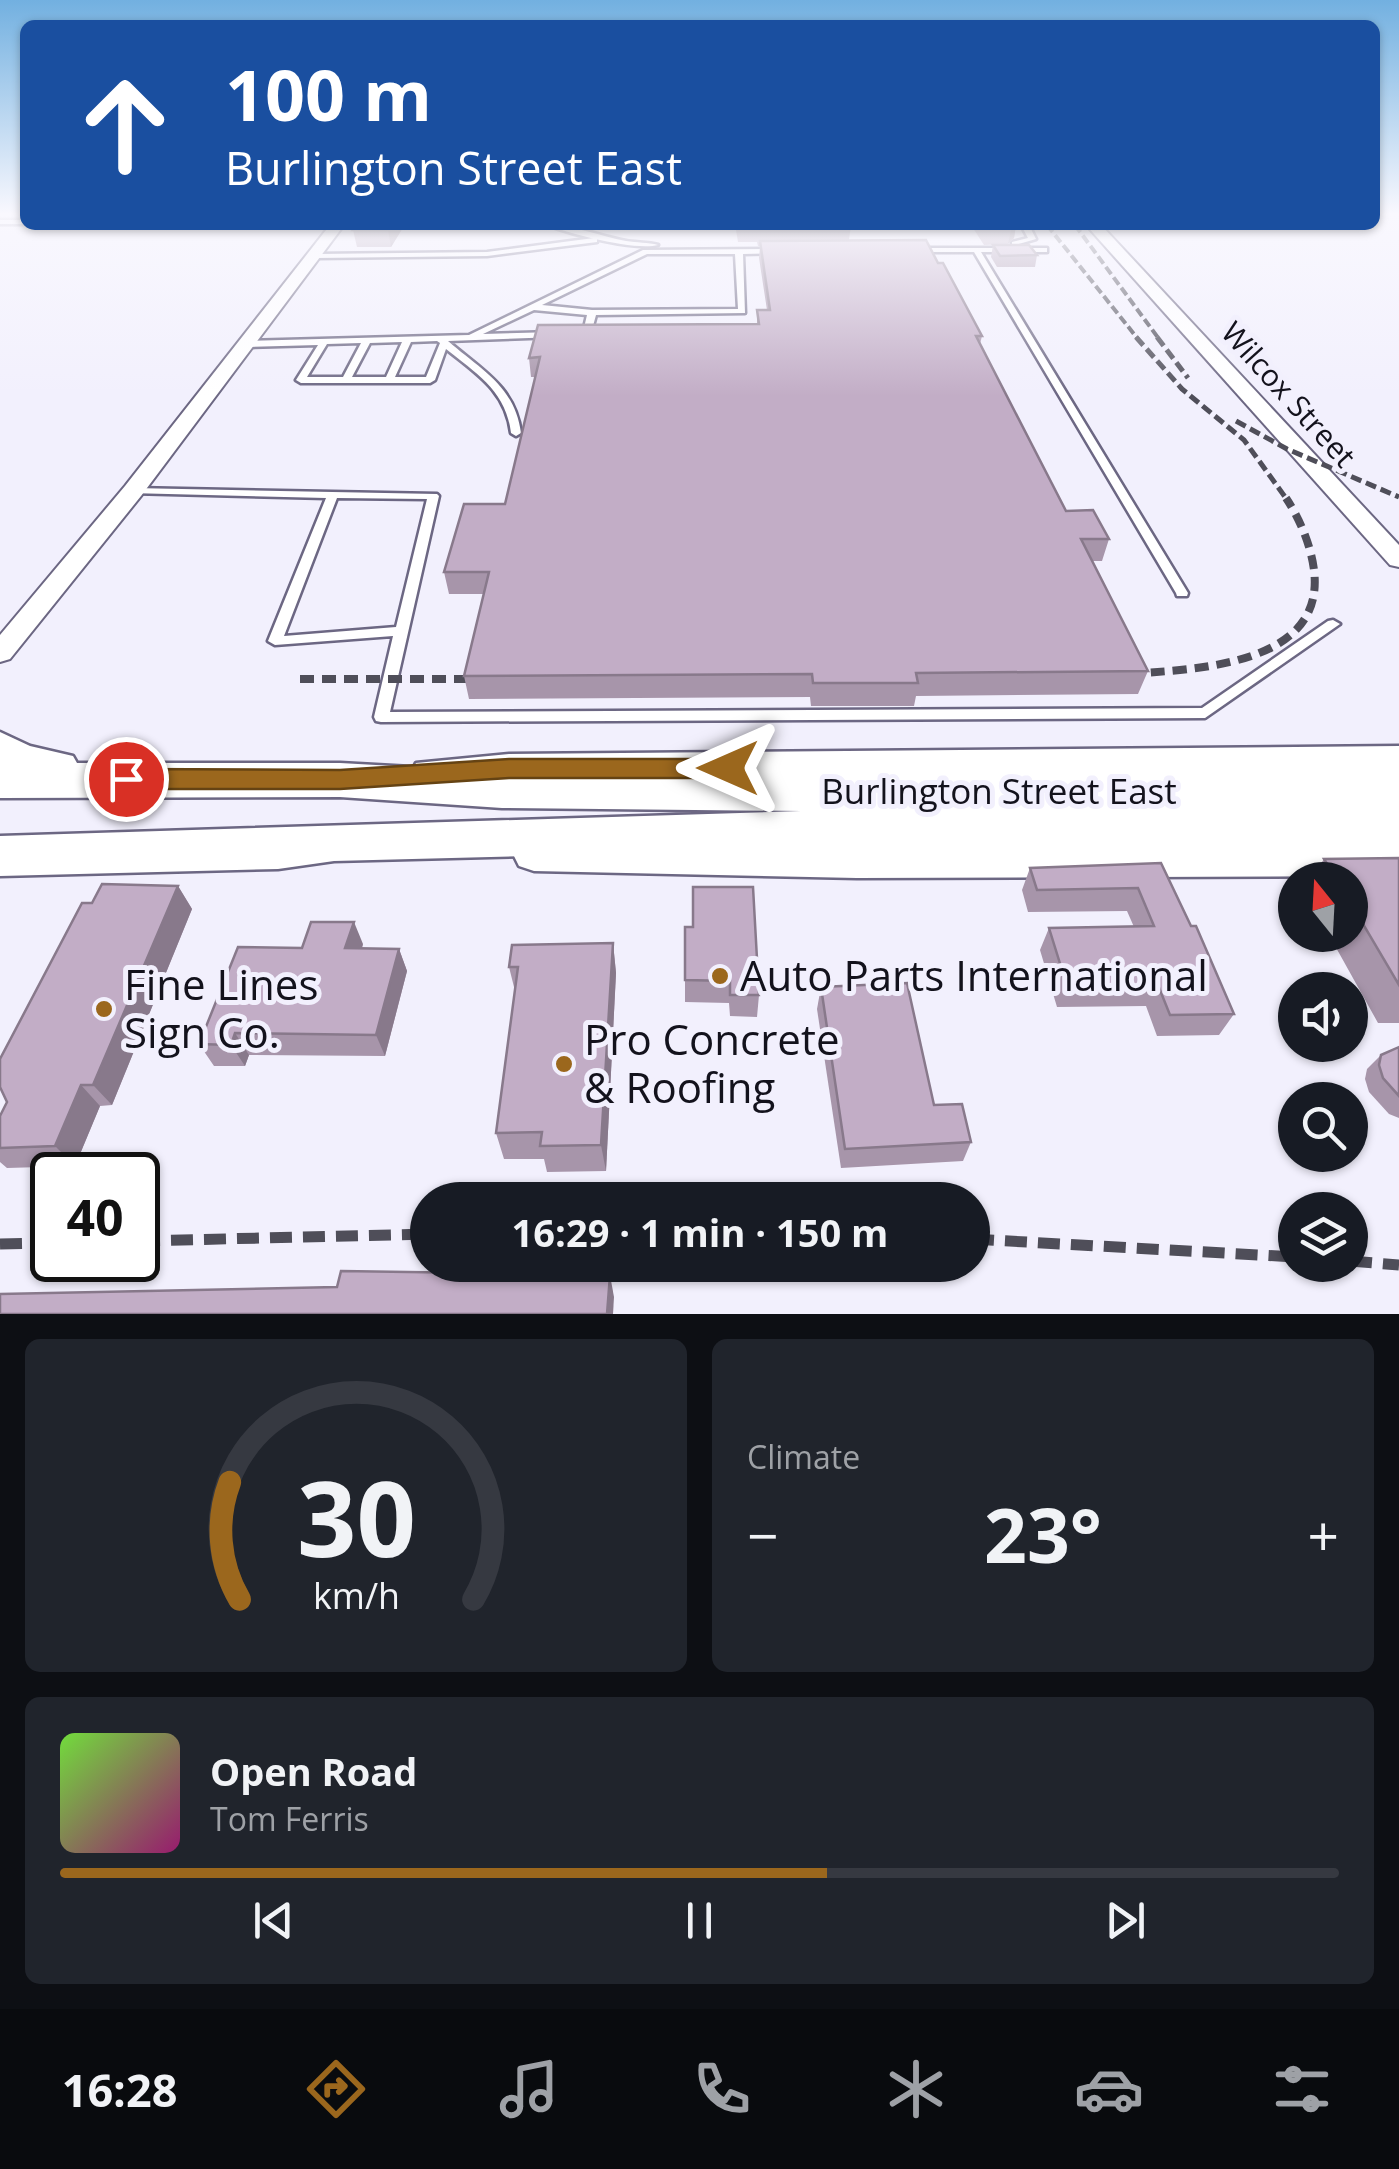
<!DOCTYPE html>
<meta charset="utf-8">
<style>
body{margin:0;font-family:"Open Sans",sans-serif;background:#20242c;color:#f1f3f6;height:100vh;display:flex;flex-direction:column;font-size:38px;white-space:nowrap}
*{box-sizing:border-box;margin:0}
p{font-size:32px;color:#9ea1a6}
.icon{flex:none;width:55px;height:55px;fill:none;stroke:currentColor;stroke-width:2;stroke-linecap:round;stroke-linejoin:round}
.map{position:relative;height:1314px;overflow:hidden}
.drawer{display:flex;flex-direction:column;gap:25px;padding:25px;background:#0d0f14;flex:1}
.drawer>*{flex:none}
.guide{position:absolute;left:20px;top:20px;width:1360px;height:210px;border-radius:15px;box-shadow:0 2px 8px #0004;background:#1a4fa0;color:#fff;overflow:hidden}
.needle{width:65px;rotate:342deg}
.tools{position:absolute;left:1278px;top:862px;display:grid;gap:20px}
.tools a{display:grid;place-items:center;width:90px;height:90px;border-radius:50%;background:#171b24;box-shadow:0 2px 8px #0004;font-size:50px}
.speed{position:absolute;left:30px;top:1152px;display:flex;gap:20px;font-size:50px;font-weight:700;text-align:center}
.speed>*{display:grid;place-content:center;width:130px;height:130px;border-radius:50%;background:#171b24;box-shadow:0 2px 8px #0004;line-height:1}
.speed .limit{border:5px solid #111;border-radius:15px;background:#fff;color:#111}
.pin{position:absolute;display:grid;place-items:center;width:85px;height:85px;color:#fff;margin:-42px;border:5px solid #fff;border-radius:50%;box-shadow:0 2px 10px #0007}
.me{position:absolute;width:110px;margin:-55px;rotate:270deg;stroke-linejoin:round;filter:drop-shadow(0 0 8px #0008)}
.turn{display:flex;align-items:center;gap:35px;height:210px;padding:0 40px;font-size:45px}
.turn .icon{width:130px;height:130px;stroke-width:2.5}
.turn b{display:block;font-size:70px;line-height:85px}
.big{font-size:75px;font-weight:700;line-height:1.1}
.drawer .card{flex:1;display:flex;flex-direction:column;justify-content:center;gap:15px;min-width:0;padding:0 35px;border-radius:15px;background:#20242c}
.drawer .dial{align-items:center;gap:0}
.dial svg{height:260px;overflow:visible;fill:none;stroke:#363941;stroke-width:7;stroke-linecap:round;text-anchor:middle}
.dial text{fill:#f1f3f6;stroke:none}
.song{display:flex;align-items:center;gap:30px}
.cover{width:120px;height:120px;border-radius:15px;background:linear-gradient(135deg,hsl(100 70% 55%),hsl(320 70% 35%))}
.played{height:10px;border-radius:5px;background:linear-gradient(90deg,#9b671d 60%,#363941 60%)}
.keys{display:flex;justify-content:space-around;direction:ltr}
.heat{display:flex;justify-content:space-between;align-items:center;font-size:55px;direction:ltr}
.drawer .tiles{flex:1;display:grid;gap:25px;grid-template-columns:1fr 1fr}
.card:last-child{grid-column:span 2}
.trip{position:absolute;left:410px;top:1182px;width:580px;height:100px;border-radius:50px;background:#171b24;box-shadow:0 2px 8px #0004;font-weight:700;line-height:100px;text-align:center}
.tabs{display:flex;height:160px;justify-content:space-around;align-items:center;background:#090b0e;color:#9ea1a6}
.tabs .icon{width:70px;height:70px}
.tabs .on{color:#9b671d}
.tabs b{font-size:45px;color:#f1f3f6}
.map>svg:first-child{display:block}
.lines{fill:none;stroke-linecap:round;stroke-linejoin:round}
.service-casing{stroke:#6c6783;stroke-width:5}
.minor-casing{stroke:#6c6783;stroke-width:4}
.tertiary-casing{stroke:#6c6783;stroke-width:5}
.secondary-casing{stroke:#6c6783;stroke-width:5}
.service{fill:#fff;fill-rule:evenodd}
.minor{fill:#fff;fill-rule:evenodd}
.tertiary{fill:#fff;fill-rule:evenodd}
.secondary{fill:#fff;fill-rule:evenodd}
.rail-far3{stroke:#4f4e59;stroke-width:4;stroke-dasharray:9 4;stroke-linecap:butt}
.rail-far2{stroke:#4f4e59;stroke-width:5;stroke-dasharray:11 5;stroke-linecap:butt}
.rail-far1{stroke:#4f4e59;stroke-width:8;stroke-dasharray:14 8;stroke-linecap:butt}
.rail{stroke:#4f4e59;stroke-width:11;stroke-dasharray:22 11;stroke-linecap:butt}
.wall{fill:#a795aa}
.shaded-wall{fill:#88798b}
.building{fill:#c2adc6;stroke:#88798b;stroke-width:2.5}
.route{fill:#9b671d;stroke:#654313;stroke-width:2.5}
.poi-dot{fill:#9b671d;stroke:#f2f0fd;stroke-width:4}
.labels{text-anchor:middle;stroke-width:10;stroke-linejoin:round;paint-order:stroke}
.far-street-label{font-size:30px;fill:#13121c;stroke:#f2f0fd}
.street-label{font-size:35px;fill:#13121c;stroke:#f2f0fd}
.near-poi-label{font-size:42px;fill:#13121c;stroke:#f2f0fd;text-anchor:start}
</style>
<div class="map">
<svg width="1399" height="1314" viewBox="0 0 1399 1314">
<rect width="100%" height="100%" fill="#f2f0fd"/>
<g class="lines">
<defs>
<g id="service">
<rect x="0" y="220" width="25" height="4"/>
<path d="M547 225C574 225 600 236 626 241 637 243 648 242 658 245 635 251 570 234 547 225Z"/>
<path d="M1021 225H1029L1036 239 1012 246V242L1028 238Z"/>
<path d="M594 238H597V242L487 256 316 258 312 256 316 254 487 252Z"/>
<path d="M915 248H1047V252H981L1188 593 1187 596H1177L1176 593 974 252H912V248Z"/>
<path d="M778 249H781V253L743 254 745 313 596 315 590 337 580 338 576 335 583 332 587 315 534 310 483 334 554 332 558 335 557 337 448 341C480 369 515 386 521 433L516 436 511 433C506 391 477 374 446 349L435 380 430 383H301L296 380 318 345 248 347 244 344 248 341 469 335 643 250ZM647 254H735L738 309 592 310 542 305ZM437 341 440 343 426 377H395L411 342ZM402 342 386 377H352L370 343ZM361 343 343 377H307L327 344Z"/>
<path d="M133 488 437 494 439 496 390 712 1202 708 1328 621 1333 620 1340 624 1205 718 381 722 376 721 374 717 393 636 275 645 268 641 326 498 129 493 127 491ZM337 498 427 499 396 627 284 636Z"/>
</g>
<g id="minor">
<path d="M330 225H344L141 496 10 659 0 662V635L125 486Z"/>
<path d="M1086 225H1101L1399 545V567L1390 565Z"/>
</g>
<g id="tertiary">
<path d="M1399 746V776L509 784 430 789 416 785 410 774 416 763 509 754Z"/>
<path d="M534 837 857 842 1399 840V876L857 878 534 871 519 866 513 854 519 842Z"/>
</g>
<path id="secondary" d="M0 732 30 746 73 756 77 763H340L502 772 779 775 1399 774V841L984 844 334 861 278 869 0 876V836L801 811 502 808 340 797 0 798Z"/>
</defs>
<use href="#service" class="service-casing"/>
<use href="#minor" class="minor-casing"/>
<use href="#tertiary" class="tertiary-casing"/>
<use href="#secondary" class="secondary-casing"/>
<use href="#service" class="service"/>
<use href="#minor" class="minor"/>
<use href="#tertiary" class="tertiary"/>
<use href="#secondary" class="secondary"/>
<g class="rail-far3">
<path d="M1047 225 1138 339"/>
<path d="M1075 225 1159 339"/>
</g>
<g class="rail-far2">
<path d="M1136 337 1182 389 1244 440 1288 501"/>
<path d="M1157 337 1188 378"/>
<path d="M1236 421 1287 449 1399 497"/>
</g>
<g class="rail-far1">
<path d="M1129 674C1195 669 1326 666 1314 570 1311 546 1300 519 1286 498"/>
<path d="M300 679H474"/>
</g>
<g class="rail">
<path d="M972 1239 1295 1257"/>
<path d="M138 1241 428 1234"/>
<path d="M0 1244 52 1243"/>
<path d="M1350 1261 1399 1265"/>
</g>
</g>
<g class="wall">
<path d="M653 225H851L849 240 938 263 982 336 980 344 1066 511 1109 539 1102 561H1092L1148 671 1138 694 916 696 914 706H811L810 697 469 699 464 676 484 594H449L444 572 505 504 536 377H531L529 358 757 324V310H767L759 258 760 246H758L757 242H738L736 230H654Z"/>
<path d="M971 225H1016L1014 238 1008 244 984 245Z"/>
<path d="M404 226 391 247H357L353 230Z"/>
<path d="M993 245 1037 255 1035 267H997L991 257Z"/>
<path d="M1399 858V1023H1378L1329 935H1350V880H1310L1324 859Z"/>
<path d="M1161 863 1234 1014 1219 1035 1157 1036 1146 1006 1057 1007 1040 950 1049 928 1134 927 1127 911 1028 912 1022 890 1030 868Z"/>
<path d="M178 886 192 909 112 1105 100 1106 75 1166 7 1168 0 1162V1116Z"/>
<path d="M685 927 759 995 757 1017 730 1016 729 1003 685 1002Z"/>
<path d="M613 943 616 973 606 1171 547 1172 544 1159H504L496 1133 515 991 509 967Z"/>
<path d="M363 944 362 948 399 949 407 971 385 1056 249 1055 245 1066H214L199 1044Z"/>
<path d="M821 987 971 1142 963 1161 841 1168 817 1009Z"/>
<path d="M1399 1047V1118L1389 1114 1369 1092 1365 1079 1367 1069 1381 1055Z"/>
</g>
<g class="shaded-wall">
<path d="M391 225H403L404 226 391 247 388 230Z"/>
<path d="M1012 225H1016L1014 238 1008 244Z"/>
<path d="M178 886 192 909 112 1105 93 1085Z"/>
<path d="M354 922 363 944 355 970 345 948Z"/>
<path d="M613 943 616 973 606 1171 601 1145Z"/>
<path d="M399 949 407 971 385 1056 376 1035Z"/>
<path d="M235 1033 249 1055 245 1066 231 1045Z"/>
<path d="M81 1085 100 1106 75 1166 55 1146Z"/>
<path d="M610 1275 614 1297 613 1314H607Z"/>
</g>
<g class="building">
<path d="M357 225H391L388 230H353Z"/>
<path d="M926 240 938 263H943L982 336H976L1066 511 1093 510 1109 539H1081L1148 671 916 673 918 683H813L812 674 464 676 489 572H444L464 504H505L540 357 529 358 538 325 759 324 757 310H770L760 241Z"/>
<path d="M993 245H1029L1037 255 1000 256Z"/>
<path d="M1399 858V985L1350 902V880H1337L1324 859Z"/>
<path d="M1161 863 1191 926H1196L1234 1014 1170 1015 1158 985 1067 986 1049 928 1154 926 1138 888 1037 890 1030 868Z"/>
<path d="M102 884 178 886 93 1085H81L55 1146 0 1148V1116L7 1102 0 1087V1059L82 903H92Z"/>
<path d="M693 887H753L759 995H730V981L685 980V927H693Z"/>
<path d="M311 922H354L345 948 399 949 376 1035 235 1033 231 1045 199 1044 238 947 302 948Z"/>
<path d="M613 943 601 1145 540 1146 542 1132 496 1133 518 967H509L512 945Z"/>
<path d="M907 983 934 1105 962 1104 971 1142 845 1149 821 987Z"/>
<path d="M1399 1047V1096L1383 1078 1379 1065 1381 1055Z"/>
<path d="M341 1271 610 1275 607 1314H0V1294L337 1287Z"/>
</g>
<linearGradient id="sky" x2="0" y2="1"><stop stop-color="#72b0e0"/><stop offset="0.54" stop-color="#f9f8fe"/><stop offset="1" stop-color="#f9f8fe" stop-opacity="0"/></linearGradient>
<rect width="1399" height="396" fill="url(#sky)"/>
<path class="route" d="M509 759H728L738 761 741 768 738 775 728 778H509L340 789H126L116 786 113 779 116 772 126 769 340 770Z"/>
<g class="poi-dot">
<circle cx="720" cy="976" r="10"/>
<circle cx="104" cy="1009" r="10"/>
<circle cx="564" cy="1064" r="10"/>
</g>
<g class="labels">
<g class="far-street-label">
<text transform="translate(1288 395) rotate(48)" y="10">Wilcox Street</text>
</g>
<g class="street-label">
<text x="999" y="804">Burlington Street East</text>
</g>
<g class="near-poi-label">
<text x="740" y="991">Auto Parts International</text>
<text x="124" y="1000">Fine Lines<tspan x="124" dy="48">Sign Co.</tspan></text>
<text x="584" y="1055">Pro Concrete<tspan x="584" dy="48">&amp; Roofing</tspan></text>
</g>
</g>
</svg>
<div class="tools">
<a><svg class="needle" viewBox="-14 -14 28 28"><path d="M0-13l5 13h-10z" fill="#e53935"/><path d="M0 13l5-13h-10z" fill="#9ea1a6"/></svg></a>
<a><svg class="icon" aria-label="sound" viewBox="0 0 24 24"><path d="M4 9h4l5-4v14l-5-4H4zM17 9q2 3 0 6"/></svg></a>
<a><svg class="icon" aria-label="search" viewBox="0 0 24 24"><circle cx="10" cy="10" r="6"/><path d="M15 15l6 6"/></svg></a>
<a><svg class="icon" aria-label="layers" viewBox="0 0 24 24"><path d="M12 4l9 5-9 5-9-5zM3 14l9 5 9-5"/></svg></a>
</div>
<div class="speed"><div class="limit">40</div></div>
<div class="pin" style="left:126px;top:779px;background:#d93025"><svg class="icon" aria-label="arrive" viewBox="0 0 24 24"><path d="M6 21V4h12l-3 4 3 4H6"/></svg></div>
<svg class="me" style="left:728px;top:768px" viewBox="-20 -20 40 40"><path d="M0-17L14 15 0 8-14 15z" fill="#9b671d" stroke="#fff" stroke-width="4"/></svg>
<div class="trip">16:29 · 1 min · 150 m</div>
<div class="guide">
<div class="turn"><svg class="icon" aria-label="ahead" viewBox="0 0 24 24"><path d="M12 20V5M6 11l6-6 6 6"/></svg><div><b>100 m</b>Burlington Street East</div></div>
</div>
</div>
<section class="drawer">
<div class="tiles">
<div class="card dial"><svg viewBox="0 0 100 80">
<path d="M14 69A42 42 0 1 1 86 69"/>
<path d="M14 69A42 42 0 0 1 11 33" stroke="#9b671d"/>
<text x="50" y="56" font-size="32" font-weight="700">30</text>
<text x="50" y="72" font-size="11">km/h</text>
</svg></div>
<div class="card"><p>Climate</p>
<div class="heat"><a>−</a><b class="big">23°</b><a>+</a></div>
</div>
<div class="card">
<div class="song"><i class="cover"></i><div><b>Open Road</b><p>Tom Ferris</p></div></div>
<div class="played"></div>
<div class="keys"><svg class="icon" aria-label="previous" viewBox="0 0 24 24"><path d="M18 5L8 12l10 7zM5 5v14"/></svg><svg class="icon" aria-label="pause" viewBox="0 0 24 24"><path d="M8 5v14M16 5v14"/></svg><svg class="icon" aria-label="next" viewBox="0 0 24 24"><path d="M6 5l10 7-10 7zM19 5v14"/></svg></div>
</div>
</div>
</section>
<nav class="tabs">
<b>16:28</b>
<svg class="icon on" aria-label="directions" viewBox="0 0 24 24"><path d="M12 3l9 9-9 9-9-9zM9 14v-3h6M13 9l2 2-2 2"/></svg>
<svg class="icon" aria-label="music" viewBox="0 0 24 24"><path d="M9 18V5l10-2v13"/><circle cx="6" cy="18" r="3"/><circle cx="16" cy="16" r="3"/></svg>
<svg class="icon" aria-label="phone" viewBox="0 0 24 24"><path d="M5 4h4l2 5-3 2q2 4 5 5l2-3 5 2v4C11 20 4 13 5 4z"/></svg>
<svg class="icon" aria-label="climate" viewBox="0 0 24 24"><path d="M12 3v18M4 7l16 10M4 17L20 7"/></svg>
<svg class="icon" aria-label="car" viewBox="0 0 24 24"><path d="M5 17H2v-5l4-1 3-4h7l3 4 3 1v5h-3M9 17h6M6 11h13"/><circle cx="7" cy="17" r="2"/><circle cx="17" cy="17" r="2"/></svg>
<svg class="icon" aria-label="filters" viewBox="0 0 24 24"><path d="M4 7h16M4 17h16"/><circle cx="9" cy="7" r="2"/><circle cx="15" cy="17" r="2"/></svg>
</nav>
